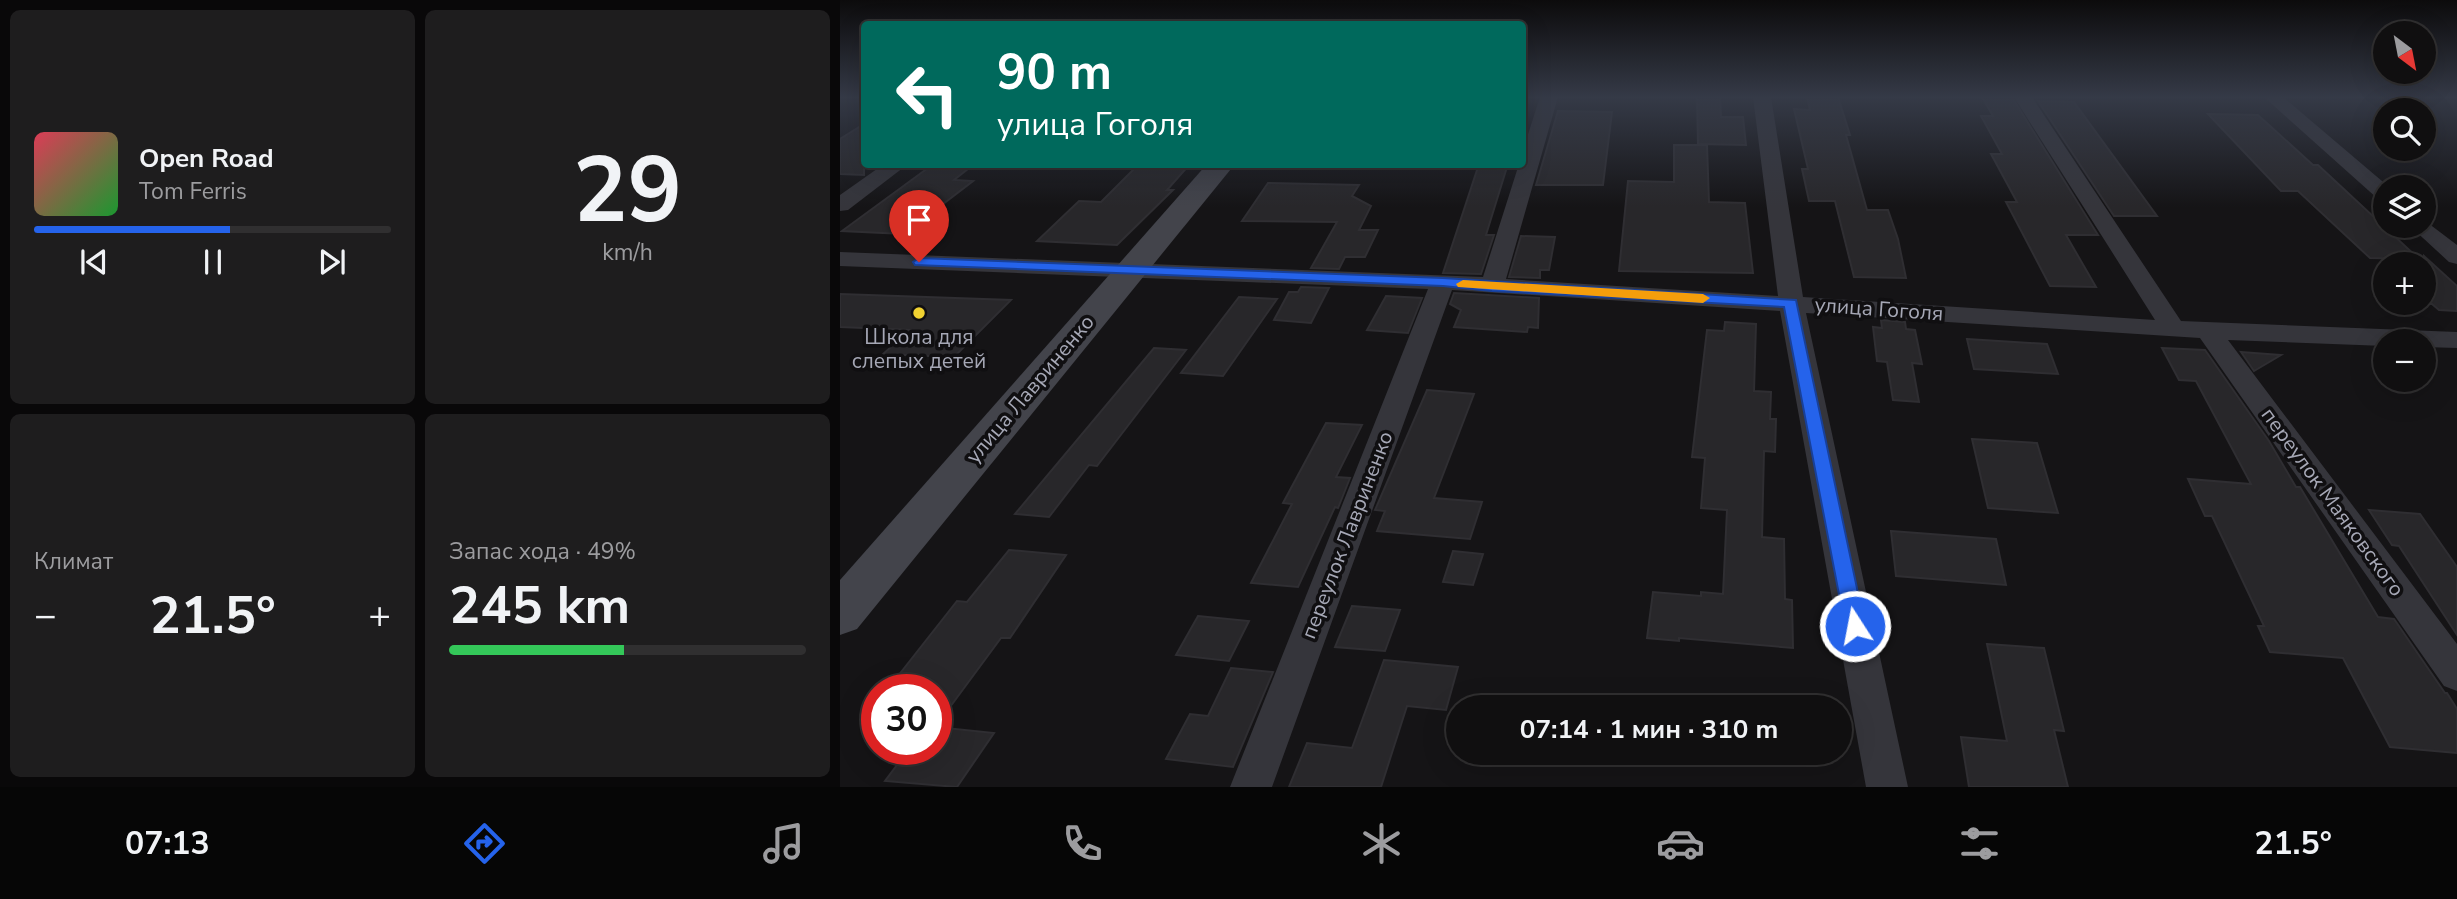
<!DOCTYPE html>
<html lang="ru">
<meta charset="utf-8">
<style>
body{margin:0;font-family:"Nunito Sans",sans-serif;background:#1e1d1e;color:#f1f3f6;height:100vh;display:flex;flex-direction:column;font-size:26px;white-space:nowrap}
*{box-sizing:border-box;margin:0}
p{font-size:23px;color:#9c9c9f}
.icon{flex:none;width:38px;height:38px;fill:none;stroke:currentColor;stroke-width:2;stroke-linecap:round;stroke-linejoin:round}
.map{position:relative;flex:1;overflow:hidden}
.panel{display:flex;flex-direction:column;gap:10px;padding:10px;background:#090809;width:840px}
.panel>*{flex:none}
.banner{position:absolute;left:21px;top:21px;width:665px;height:147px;border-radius:7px;box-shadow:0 7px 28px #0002,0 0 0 2px #302f30;background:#00695c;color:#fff;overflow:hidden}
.needle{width:46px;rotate:148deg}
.fabs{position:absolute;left:1533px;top:21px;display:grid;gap:14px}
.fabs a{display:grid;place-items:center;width:63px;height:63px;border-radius:50%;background:#100f10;box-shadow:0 7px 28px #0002,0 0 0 2px #302f30;font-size:35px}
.speed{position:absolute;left:21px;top:674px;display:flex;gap:14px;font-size:35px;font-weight:700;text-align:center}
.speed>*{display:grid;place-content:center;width:91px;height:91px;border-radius:50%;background:#100f10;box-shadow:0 7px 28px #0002,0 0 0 2px #302f30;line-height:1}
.speed .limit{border:10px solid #d22;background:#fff;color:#111}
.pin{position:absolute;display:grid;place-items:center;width:60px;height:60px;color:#fff;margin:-72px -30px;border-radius:50% 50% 50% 0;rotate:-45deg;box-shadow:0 0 7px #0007}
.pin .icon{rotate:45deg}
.me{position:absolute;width:77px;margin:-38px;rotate:349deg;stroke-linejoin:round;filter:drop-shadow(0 0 5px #0008)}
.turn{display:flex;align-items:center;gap:24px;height:147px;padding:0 21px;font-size:32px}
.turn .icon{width:91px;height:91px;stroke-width:2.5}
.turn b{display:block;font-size:49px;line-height:60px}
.big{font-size:52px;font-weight:700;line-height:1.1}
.panel .card{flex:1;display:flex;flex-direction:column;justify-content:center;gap:10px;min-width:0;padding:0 24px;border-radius:10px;background:#1e1d1e}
.panel .dial{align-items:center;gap:0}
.dial b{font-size:91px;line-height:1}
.song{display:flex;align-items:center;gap:21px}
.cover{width:84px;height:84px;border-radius:10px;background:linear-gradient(135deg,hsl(350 70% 55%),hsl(130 70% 35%))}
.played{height:7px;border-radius:4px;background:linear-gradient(90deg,#2563eb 55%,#302f30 55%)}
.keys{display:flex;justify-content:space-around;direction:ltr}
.heat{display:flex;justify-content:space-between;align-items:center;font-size:38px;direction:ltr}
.charge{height:10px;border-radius:5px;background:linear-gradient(90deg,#34c759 49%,#302f30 0)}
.panel .tiles{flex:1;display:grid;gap:10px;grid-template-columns:repeat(2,1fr)}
.trip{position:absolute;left:606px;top:695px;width:406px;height:70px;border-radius:35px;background:#100f10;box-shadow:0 7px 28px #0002,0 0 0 2px #302f30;font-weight:700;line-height:70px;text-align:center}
.tabs{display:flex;height:112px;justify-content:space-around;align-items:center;background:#060606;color:#9c9c9f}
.tabs .icon{width:49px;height:49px}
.tabs .on{color:#2563eb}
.tabs b{font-size:32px;color:#f1f3f6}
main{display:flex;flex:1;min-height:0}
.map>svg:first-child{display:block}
.building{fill:#28272a;stroke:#2f2e32;stroke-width:2}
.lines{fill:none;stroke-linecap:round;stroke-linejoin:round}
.street{fill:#35353b;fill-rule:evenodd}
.secondary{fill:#43444b;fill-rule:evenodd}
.route{fill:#2563eb;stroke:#184099;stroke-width:2}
.slow{fill:#f59e0b}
.poi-dot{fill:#f1d231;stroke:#100f11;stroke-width:2.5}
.labels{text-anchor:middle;stroke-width:7;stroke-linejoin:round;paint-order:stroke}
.street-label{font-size:21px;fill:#a6a8b6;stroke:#100f11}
.poi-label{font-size:21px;fill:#a6a8b6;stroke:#100f11}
</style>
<main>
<section class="panel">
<div class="tiles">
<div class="card">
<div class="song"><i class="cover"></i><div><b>Open Road</b><p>Tom Ferris</p></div></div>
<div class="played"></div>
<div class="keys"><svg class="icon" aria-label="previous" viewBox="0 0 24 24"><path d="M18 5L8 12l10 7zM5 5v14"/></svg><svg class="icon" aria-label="pause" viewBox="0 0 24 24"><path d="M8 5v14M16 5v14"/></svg><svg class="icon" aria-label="next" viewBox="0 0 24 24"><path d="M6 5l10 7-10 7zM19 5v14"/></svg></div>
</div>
<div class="card dial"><b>29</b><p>km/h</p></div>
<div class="card"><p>Климат</p>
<div class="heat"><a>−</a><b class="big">21.5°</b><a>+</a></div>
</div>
<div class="card"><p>Запас хода · 49%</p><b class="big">245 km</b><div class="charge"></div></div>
</div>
</section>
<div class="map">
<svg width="1617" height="787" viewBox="0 0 1617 787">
<rect width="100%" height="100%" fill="#151416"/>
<g class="building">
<path d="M857 97H880L881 117H903L906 145 858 144Z"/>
<path d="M967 97H998L1010 135H1006L1027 210H1048L1058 239 1066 278 1014 277 995 201H969L962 169H968L954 109 970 110Z"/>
<path d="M1142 97H1172L1258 235H1226L1256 287 1210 286 1166 202H1177L1151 154H1162L1141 116H1153Z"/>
<path d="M1198 101 1234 102 1317 216H1274Z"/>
<path d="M718 111 772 112 763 185H696Z"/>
<path d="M1368 114 1418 115 1473 165H1478L1579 259 1530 258 1458 191H1441Z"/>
<path d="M24 124V175L0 174V139Z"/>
<path d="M834 145H867L869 202 905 203 913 273 779 271 788 181 834 182Z"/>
<path d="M299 164H350L327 190H333L277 245 197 241 239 201 261 202Z"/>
<path d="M638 167H667L646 235H654L641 274 603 273Z"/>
<path d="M88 168 128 169 114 180 133 181 64 234 2 231Z"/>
<path d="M428 183 519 185 512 196 531 206 519 230H538L525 257H505L499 269 471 268 497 222 402 221Z"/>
<path d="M681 236 715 237 709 270H700V278L669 277Z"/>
<path d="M1584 256 1617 286V311L1599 310 1592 304H1584Z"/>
<path d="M461 287 489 288 471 323 434 320 449 292H458Z"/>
<path d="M614 293 699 298 698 328 688 327 687 332 614 327 621 310 610 304Z"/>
<path d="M0 294 171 300 114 357 43 354 70 330 0 327Z"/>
<path d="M546 296 582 298 568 333 527 330Z"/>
<path d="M399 297 437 299 383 376 341 373Z"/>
<path d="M1041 320 1065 322 1066 329 1075 330 1082 364 1072 363 1079 402 1053 400 1047 362 1037 361 1033 327 1042 328Z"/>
<path d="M885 322 916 324 914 391 931 392 930 419H936L935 452 924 451 922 537 944 539 945 599 952 600 953 648 839 638V641L807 638 813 592 861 596V592L883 594 887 510 861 508 865 458 852 457 867 330 884 331Z"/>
<path d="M1127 339 1207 344 1218 374 1134 369Z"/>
<path d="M314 348 346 350 257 466 249 465 209 517 175 514Z"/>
<path d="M1322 348 1365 350 1429 441 1456 487H1460L1538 617 1554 619 1605 693H1607L1617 709V753L1550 747 1503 658 1430 652 1418 626H1424L1372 516H1365L1348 479 1411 484 1356 381 1339 380Z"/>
<path d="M1401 352 1441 355 1414 371Z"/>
<path d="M587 390 634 394 594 498 642 502 630 539 537 531 545 511 535 510Z"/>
<path d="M486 423 522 425 496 477 510 478 498 508 495 507 458 587 411 583 452 504 443 503Z"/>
<path d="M1132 439 1197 443 1218 513 1148 508Z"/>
<path d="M1529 510 1580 514 1617 567V635L1559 546 1552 545Z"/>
<path d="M1051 531 1156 539 1166 585 1056 576Z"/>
<path d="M169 550 226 555 170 638H161L96 726V690H47L117 601 127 602Z"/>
<path d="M613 551 643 554 633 585 603 582Z"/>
<path d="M512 606 560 610 545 651 495 647Z"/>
<path d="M358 616 409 621 389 661 336 655Z"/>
<path d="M1147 644 1204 648 1224 731 1214 730 1228 787H1129L1121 737 1167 741Z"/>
<path d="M544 660 618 667 606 710 567 706 541 787H449L467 743 512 748Z"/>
<path d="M391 668 433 672 393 767 326 759 350 714 368 716Z"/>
<path d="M96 727 154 733 117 787 45 781 69 749H96Z"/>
</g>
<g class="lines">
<g class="street">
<path d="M700 97H718L666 279 938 296 913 97H931L963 297 1315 320 1174 97H1192L1341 321 1617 332V348L1584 347V341H1545V346L1388 340 1617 644V691L1604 686 1360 338 966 313 1068 787H1026L940 311 612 290 432 787H390L588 289 0 266V252L643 277 679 164H682V153Z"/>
<path d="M1424 97H1443L1549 187H1545V201L1538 199Z"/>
<path d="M44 164H68L8 210 0 211V195Z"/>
<path d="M1584 220 1617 245V264L1609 262 1570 226H1584Z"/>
</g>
<path class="secondary" d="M367 164H395L17 629 0 635V580Z"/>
</g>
<linearGradient id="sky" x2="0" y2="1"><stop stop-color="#0c0b0c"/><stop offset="0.47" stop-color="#353a47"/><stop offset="1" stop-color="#353a47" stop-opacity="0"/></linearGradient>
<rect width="1617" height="207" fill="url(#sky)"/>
<path class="route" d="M79 258 603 278 956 300 1025 626 1022 632 1015 634 1008 632 1005 626 944 307 652 291 603 286 75 265 73 262Z"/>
<path class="slow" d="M623 280 863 294 870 298 863 303 618 287 616 284Z"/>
<circle class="poi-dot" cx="79" cy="313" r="7"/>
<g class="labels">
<g class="street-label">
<text transform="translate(1039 309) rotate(4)" y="7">улица Гоголя</text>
<text transform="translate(190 389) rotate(-50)" y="7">улица Лавриненко</text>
<text transform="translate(1493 502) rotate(54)" y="7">переулок Маяковского</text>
<text transform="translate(507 535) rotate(-69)" y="7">переулок Лавриненко</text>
</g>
<g class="poi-label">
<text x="79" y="344">Школа для<tspan x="79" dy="24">слепых детей</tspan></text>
</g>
</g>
</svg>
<div class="fabs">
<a><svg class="needle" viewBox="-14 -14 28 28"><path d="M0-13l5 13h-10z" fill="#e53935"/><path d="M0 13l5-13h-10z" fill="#9c9c9f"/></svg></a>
<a><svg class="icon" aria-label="search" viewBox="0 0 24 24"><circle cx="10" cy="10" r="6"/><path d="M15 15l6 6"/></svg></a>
<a><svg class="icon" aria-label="layers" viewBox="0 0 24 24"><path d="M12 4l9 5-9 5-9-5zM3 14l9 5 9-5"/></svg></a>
<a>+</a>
<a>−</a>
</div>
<div class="speed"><div class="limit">30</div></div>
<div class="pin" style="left:79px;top:262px;background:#d93025"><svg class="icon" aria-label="arrive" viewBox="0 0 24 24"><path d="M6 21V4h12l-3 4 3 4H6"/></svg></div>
<svg class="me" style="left:1015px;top:626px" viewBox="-20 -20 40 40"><circle r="17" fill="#2563eb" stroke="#fff" stroke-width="3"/><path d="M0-11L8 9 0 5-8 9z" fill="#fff"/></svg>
<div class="trip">07:14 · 1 мин · 310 m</div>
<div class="banner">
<div class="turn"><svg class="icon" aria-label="left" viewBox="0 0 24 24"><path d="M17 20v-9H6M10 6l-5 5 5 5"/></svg><div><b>90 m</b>улица Гоголя</div></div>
</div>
</div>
</main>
<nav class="tabs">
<b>07:13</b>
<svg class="icon on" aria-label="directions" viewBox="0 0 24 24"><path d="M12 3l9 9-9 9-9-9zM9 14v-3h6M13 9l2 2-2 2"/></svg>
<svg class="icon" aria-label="music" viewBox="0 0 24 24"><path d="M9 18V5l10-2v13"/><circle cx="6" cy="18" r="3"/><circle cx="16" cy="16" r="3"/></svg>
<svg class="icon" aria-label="phone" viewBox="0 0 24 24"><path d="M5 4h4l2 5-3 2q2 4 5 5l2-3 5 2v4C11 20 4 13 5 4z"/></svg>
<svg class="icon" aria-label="climate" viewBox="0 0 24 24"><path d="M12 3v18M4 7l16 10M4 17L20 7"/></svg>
<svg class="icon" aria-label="car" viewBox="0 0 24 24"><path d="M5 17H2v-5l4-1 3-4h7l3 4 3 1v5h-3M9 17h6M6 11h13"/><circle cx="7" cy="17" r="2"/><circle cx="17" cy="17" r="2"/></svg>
<svg class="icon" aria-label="filters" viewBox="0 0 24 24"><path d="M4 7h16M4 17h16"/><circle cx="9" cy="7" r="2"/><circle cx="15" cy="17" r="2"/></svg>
<b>21.5°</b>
</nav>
